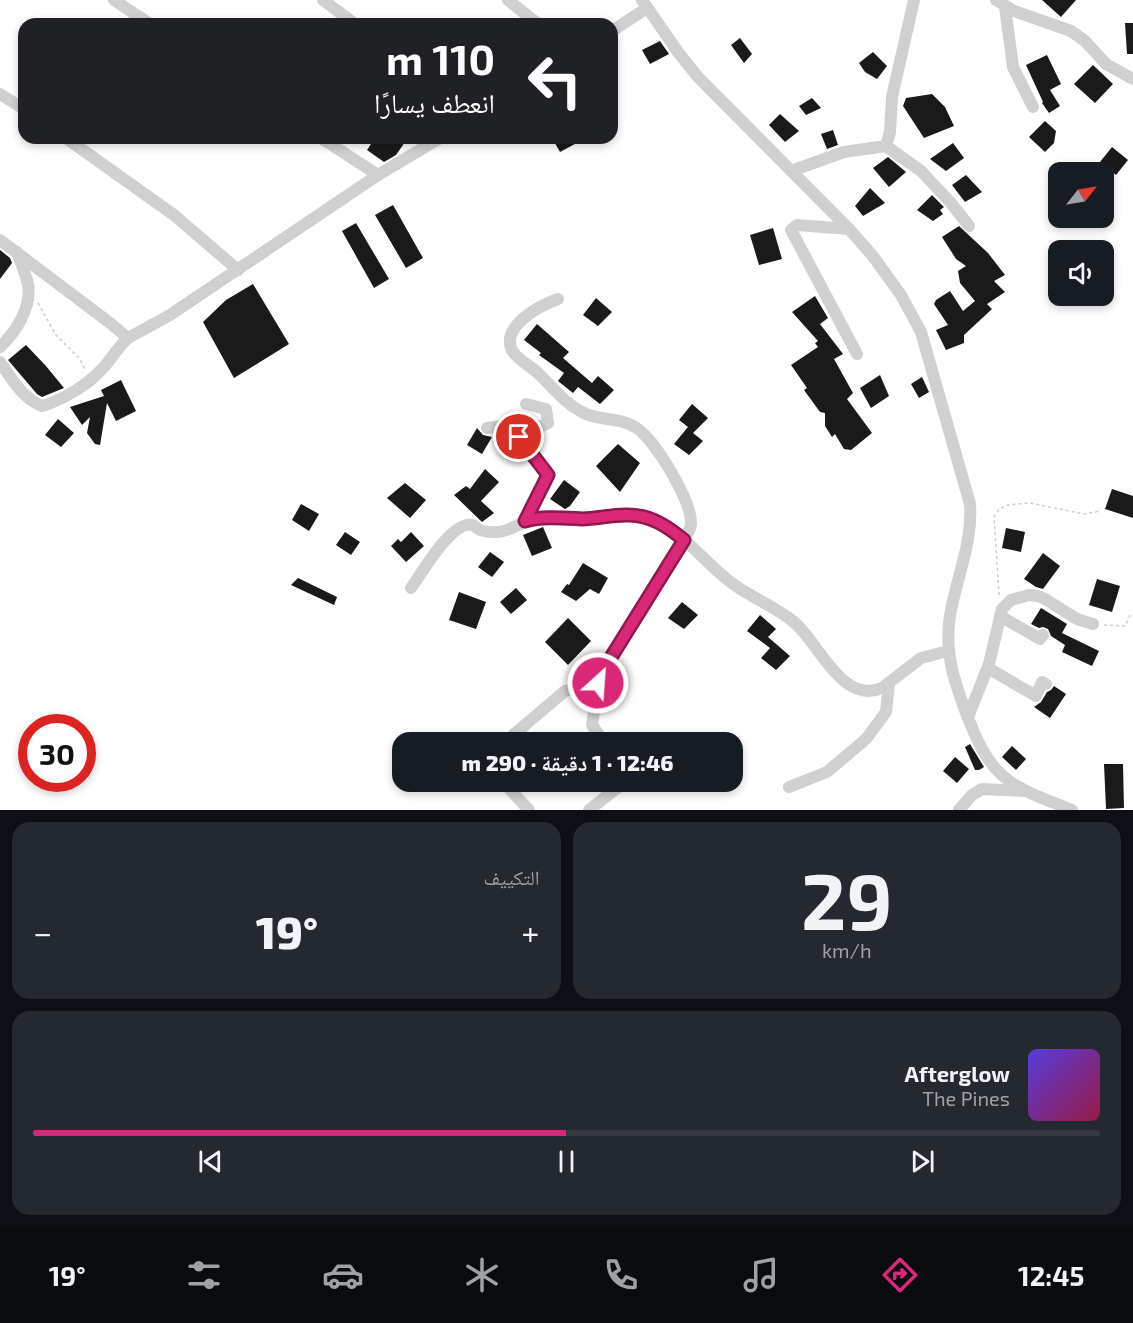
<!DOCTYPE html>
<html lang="ar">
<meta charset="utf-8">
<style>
body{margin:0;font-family:"Exo 2","Noto Naskh Arabic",sans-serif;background:#242831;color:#f1f3f6;direction:rtl;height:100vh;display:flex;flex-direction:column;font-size:22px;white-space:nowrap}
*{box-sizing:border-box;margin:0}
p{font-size:20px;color:#9ea1a6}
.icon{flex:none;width:33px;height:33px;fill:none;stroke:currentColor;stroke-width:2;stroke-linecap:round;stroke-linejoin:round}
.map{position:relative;height:810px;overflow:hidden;direction:ltr}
.drawer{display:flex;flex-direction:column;gap:12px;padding:12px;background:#0d0f14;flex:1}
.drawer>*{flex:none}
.top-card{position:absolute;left:18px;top:18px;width:600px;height:126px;border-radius:18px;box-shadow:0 3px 9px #0003;direction:rtl;background:#202124;color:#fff;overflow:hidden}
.needle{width:39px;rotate:59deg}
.fabs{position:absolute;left:1048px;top:162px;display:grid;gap:12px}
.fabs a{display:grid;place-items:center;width:66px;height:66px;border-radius:12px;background:#171b24;box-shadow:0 3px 9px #0003;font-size:30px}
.speed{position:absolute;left:18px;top:714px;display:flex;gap:12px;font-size:30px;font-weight:700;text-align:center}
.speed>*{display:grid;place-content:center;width:78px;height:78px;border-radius:50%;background:#171b24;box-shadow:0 3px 9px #0003;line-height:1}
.speed .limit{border:9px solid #d22;background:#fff;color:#111}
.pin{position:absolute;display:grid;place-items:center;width:51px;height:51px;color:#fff;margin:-26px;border:3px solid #fff;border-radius:50%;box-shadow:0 2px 6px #0007}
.me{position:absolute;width:66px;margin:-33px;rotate:26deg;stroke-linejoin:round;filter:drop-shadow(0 0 4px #0008)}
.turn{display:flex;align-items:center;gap:21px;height:126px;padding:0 24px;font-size:27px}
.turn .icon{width:78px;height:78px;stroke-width:2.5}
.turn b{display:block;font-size:42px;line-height:51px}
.big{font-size:45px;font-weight:800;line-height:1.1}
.drawer .tile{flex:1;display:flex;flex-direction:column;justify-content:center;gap:9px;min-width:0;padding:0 21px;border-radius:18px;background:#242831}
.drawer .dial{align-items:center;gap:0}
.dial b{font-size:78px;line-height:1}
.song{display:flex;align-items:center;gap:18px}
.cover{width:72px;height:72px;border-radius:9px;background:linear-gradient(135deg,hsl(250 70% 55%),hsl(340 70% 35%))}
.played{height:6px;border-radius:3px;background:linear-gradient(90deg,#db2777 50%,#363941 50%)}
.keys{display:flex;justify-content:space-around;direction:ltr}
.heat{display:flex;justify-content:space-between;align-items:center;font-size:33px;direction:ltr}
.drawer .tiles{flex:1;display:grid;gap:12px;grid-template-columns:1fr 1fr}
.tile:last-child{grid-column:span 2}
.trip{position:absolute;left:392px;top:732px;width:351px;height:60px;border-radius:18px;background:#171b24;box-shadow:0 3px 9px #0003;font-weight:800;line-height:60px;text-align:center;direction:rtl}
.menu{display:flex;height:96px;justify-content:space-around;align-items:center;background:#090b0e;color:#9ea1a6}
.menu .icon{width:42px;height:42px}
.menu .selected{color:#db2777}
.menu b{font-size:27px;color:#f1f3f6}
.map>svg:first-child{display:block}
.building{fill:#1a1a1a}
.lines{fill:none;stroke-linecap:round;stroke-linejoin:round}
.path{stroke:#cdcdcd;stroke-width:1.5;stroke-dasharray:3 3;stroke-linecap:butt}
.minor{stroke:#d0d0d0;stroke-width:12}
.route-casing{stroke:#8e194d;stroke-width:15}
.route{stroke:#db2777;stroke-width:10}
</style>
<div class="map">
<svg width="1133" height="810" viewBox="0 0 1133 810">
<rect width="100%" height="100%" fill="#fff"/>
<g class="building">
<path d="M1042 0H1076L1061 17Z"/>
<path d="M1125 23H1133V54H1127Z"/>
<path d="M740 38 752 54 744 63 731 45Z"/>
<path d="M660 41 669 54 650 64 642 50Z"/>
<path d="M873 52 887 66 877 79 865 72 859 63Z"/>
<path d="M1047 55 1061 84 1050 90 1060 106 1049 113 1042 103 1043 102 1026 65Z"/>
<path d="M1093 65 1113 84 1095 103 1074 84Z"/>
<path d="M932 94 945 107 954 126 924 138 903 106 906 98Z"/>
<path d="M812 98 821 108 806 115 799 106Z"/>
<path d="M780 114 799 131 785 142 769 125Z"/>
<path d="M1045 121 1056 131 1054 143 1045 152 1029 137Z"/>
<path d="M833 130 838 145 827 149 821 134Z"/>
<path d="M375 138H399L405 142 396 155 384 162 367 150Z"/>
<path d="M552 138H586L560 152Z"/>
<path d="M953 143 964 158 946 171 930 159Z"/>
<path d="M1112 147 1128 160 1116 175 1100 162Z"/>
<path d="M888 157 906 172 889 187 873 168Z"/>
<path d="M966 175 982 192 965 202 952 185Z"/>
<path d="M870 188 885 203 863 216 855 206Z"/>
<path d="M932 195 944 207 940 210 943 214 933 221 917 210Z"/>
<path d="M393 205 423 258 406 268 375 215Z"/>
<path d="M356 223 389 279 374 288 342 231Z"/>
<path d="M959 226 988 253 1005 275 994 281 1005 292 987 304 992 309 964 335V343L946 350 936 330 948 325 934 304 936 300 950 291 963 311 975 301 960 283 958 271 966 266 956 259 942 237Z"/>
<path d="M773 228 782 259 759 265 750 235Z"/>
<path d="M1104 249 1114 250 1108 283H1104Z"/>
<path d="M0 250 10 258 12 263 0 279Z"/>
<path d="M253 284 289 344 234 378 203 322 226 300Z"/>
<path d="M815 296 828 318 820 324 843 354 834 359 853 393 847 399 872 433 851 450 844 449 835 434 832 437 825 426V413L820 412 804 390 807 388 791 365 818 347 815 343 818 341 792 312Z"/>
<path d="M596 298 612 312 598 326 583 315Z"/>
<path d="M537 324 569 352 563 358 592 383 598 376 614 390 600 404 578 387 573 393 558 381 564 373 539 355 541 353 524 340Z"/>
<path d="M26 345 46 366 64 388 42 397 37 394 8 360Z"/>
<path d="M880 375 889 396 871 408 860 388Z"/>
<path d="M922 377 929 392 919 398 911 384Z"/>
<path d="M121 380 136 411 116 421 107 403 100 445 95 444 87 433 90 417 82 425 70 407 104 396 101 390Z"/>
<path d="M692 404 708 418 693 433 703 441 689 455 674 444 688 427 679 420Z"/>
<path d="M58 419 74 433 61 447 45 435Z"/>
<path d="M477 428 483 435 492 437 482 454 467 445Z"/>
<path d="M618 444 640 463 620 492 596 466Z"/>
<path d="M485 469 499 482 481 501 494 513 482 522 454 495 466 486 470 489Z"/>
<path d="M564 480 580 492 570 506 565 509 550 499Z"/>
<path d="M405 483 426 500 410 518 387 498Z"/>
<path d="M1112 489 1133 496V518L1105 509Z"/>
<path d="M301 504 319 514 309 531 292 520Z"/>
<path d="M543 527 552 548 532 556 523 535Z"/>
<path d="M1006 528 1025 532 1021 552 1002 548Z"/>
<path d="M345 532 360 542 351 555 336 545Z"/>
<path d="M411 532 424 546 406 562 391 546 398 539 401 542Z"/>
<path d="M490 552 504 562 492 577 478 567Z"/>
<path d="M1043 553 1060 566 1043 589 1036 587 1024 579Z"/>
<path d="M583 563 608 578 599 594 590 589 576 601 561 592 567 584 569 585Z"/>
<path d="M298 578 337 597 334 605 291 585Z"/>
<path d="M1097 579 1120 586 1112 612 1089 605Z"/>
<path d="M516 588 527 600 511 614 500 602Z"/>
<path d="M459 592 486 602 476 629 449 620Z"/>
<path d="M682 602 698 615 684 629 668 618Z"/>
<path d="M1041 608 1067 624 1062 633 1099 651 1092 666 1062 652 1065 645 1051 636 1048 629 1043 627 1039 628 1031 624Z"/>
<path d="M760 615 776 629 768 637 790 656 776 670 761 658 770 648 747 631Z"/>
<path d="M568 618 591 641 568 665 545 642Z"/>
<path d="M1054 686 1066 694 1050 718 1034 707 1041 702 1047 692 1051 690Z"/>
<path d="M970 744 984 767 979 770H975L965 747Z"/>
<path d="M1012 746 1026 759 1016 770 1002 757Z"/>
<path d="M955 757 969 769 957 783 943 771Z"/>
<path d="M1104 764H1123L1124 808 1106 809Z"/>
</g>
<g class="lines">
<g class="path">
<path d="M38 303 56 335 80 359 85 370"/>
<path d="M999 595 994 517 999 509 1008 505 1030 503 1084 514 1100 511"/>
<path d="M1104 625 1125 626 1131 614"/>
</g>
<g class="minor">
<path d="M114 0 150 24"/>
<path d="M323 0 355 24"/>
<path d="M508 0 538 24"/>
<path d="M642 0 678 52 697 76 849 229 872 255 901 295 921 332 970 504C973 543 956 578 950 616 944 653 955 684 968 718 977 740 985 760 1003 776 1023 793 1049 800 1072 810"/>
<path d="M996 0 1014 11 1071 31 1085 41 1106 64 1133 79"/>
<path d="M1005 7 1013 67 1033 107"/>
<path d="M612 31 647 8"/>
<path d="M0 94 24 109"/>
<path d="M66 138 174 215 238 270"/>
<path d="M321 138 378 175"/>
<path d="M886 146 921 171 951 203 969 226"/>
<path d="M791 171 844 152 886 146 890 132 892 97 914 0"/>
<path d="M849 229 797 225 791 230 857 354"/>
<path d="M0 240 110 323 128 338 170 315 378 175 440 138"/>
<path d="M558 299C541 305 498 327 513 352 519 361 533 367 541 376 554 389 565 403 582 412 599 422 621 416 638 429 656 442 692 501 691 524 691 529 686 535 684 540L600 675 592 725 604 742"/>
<path d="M0 347C16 332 32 307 28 284 26 274 20 262 17 252"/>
<path d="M0 362C10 377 24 400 42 406 63 400 89 384 103 368 112 358 118 347 128 338"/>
<path d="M487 428 511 425 519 437"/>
<path d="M525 521 548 475 519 437 548 423 546 409 526 404"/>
<path d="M411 588C422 573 452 520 472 525 478 527 474 527 480 530 488 533 499 533 507 530 517 526 526 520 537 518 553 517 570 519 587 519 608 518 629 512 650 519 685 531 706 566 736 586 755 599 777 608 794 622 819 643 842 705 882 688L921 658 948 651"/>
<path d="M1000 616 1040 639 1043 635"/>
<path d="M988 668 1036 696 1042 682 1046 684"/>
<path d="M968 717 989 664 1002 609 1011 600 1029 595 1038 596 1045 599 1077 619 1093 624"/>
<path d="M505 742 565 691 598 683"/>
<path d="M503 782 529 810"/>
<path d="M789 787 827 772 866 739 886 712 889 683"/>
<path d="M589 810 617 788 619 782"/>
<path d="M959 810 972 795 982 789 1025 791"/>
</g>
</g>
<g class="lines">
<defs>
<path id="route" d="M519 437 548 475 525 521C543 516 563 518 582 519 598 519 613 514 629 515 651 515 668 527 684 540L600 675 598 683"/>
</defs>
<use href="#route" class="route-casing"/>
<use href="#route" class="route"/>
</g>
</svg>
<div class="fabs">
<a><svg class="needle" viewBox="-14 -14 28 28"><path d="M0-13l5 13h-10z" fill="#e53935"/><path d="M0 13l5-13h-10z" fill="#9ea1a6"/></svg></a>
<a><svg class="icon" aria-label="sound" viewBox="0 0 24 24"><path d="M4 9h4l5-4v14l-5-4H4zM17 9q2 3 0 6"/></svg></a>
</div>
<div class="speed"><div class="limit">30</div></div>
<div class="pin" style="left:519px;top:437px;background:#d93025"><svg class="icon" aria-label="arrive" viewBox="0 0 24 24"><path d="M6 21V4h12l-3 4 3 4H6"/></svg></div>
<svg class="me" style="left:598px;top:683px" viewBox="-20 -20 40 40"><circle r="17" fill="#db2777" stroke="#fff" stroke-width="3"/><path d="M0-11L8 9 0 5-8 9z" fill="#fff"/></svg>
<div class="trip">12:46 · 1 دقيقة · 290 m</div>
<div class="top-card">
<div class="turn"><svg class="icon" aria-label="left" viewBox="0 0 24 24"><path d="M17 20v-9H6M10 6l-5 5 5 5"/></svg><div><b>110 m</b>انعطف يسارًا</div></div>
</div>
</div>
<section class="drawer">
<div class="tiles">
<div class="tile dial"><b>29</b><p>km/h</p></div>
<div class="tile"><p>التكييف</p>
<div class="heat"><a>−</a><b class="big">19°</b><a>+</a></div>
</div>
<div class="tile">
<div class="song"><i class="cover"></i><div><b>Afterglow</b><p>The Pines</p></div></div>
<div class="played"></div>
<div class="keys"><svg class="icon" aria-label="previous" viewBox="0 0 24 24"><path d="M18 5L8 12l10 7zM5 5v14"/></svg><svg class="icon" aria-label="pause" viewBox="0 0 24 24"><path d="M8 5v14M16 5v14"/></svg><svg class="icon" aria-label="next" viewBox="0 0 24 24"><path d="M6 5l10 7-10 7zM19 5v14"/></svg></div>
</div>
</div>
</section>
<nav class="menu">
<b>12:45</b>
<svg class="icon selected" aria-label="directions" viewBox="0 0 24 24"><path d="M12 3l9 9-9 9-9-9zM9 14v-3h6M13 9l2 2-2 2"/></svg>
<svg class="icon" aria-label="music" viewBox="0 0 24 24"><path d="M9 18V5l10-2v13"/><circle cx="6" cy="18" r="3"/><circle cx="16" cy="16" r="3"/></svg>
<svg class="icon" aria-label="phone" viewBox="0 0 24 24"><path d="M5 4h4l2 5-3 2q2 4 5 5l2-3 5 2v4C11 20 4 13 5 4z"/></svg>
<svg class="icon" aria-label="climate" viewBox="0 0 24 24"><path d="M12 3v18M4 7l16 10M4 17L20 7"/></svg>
<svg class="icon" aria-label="car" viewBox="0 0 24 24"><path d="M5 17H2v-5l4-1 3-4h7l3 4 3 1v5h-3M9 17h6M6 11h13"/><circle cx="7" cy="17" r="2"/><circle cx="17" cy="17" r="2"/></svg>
<svg class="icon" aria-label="filters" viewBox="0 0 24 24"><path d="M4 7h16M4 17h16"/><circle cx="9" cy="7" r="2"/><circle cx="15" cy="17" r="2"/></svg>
<b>19°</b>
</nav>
